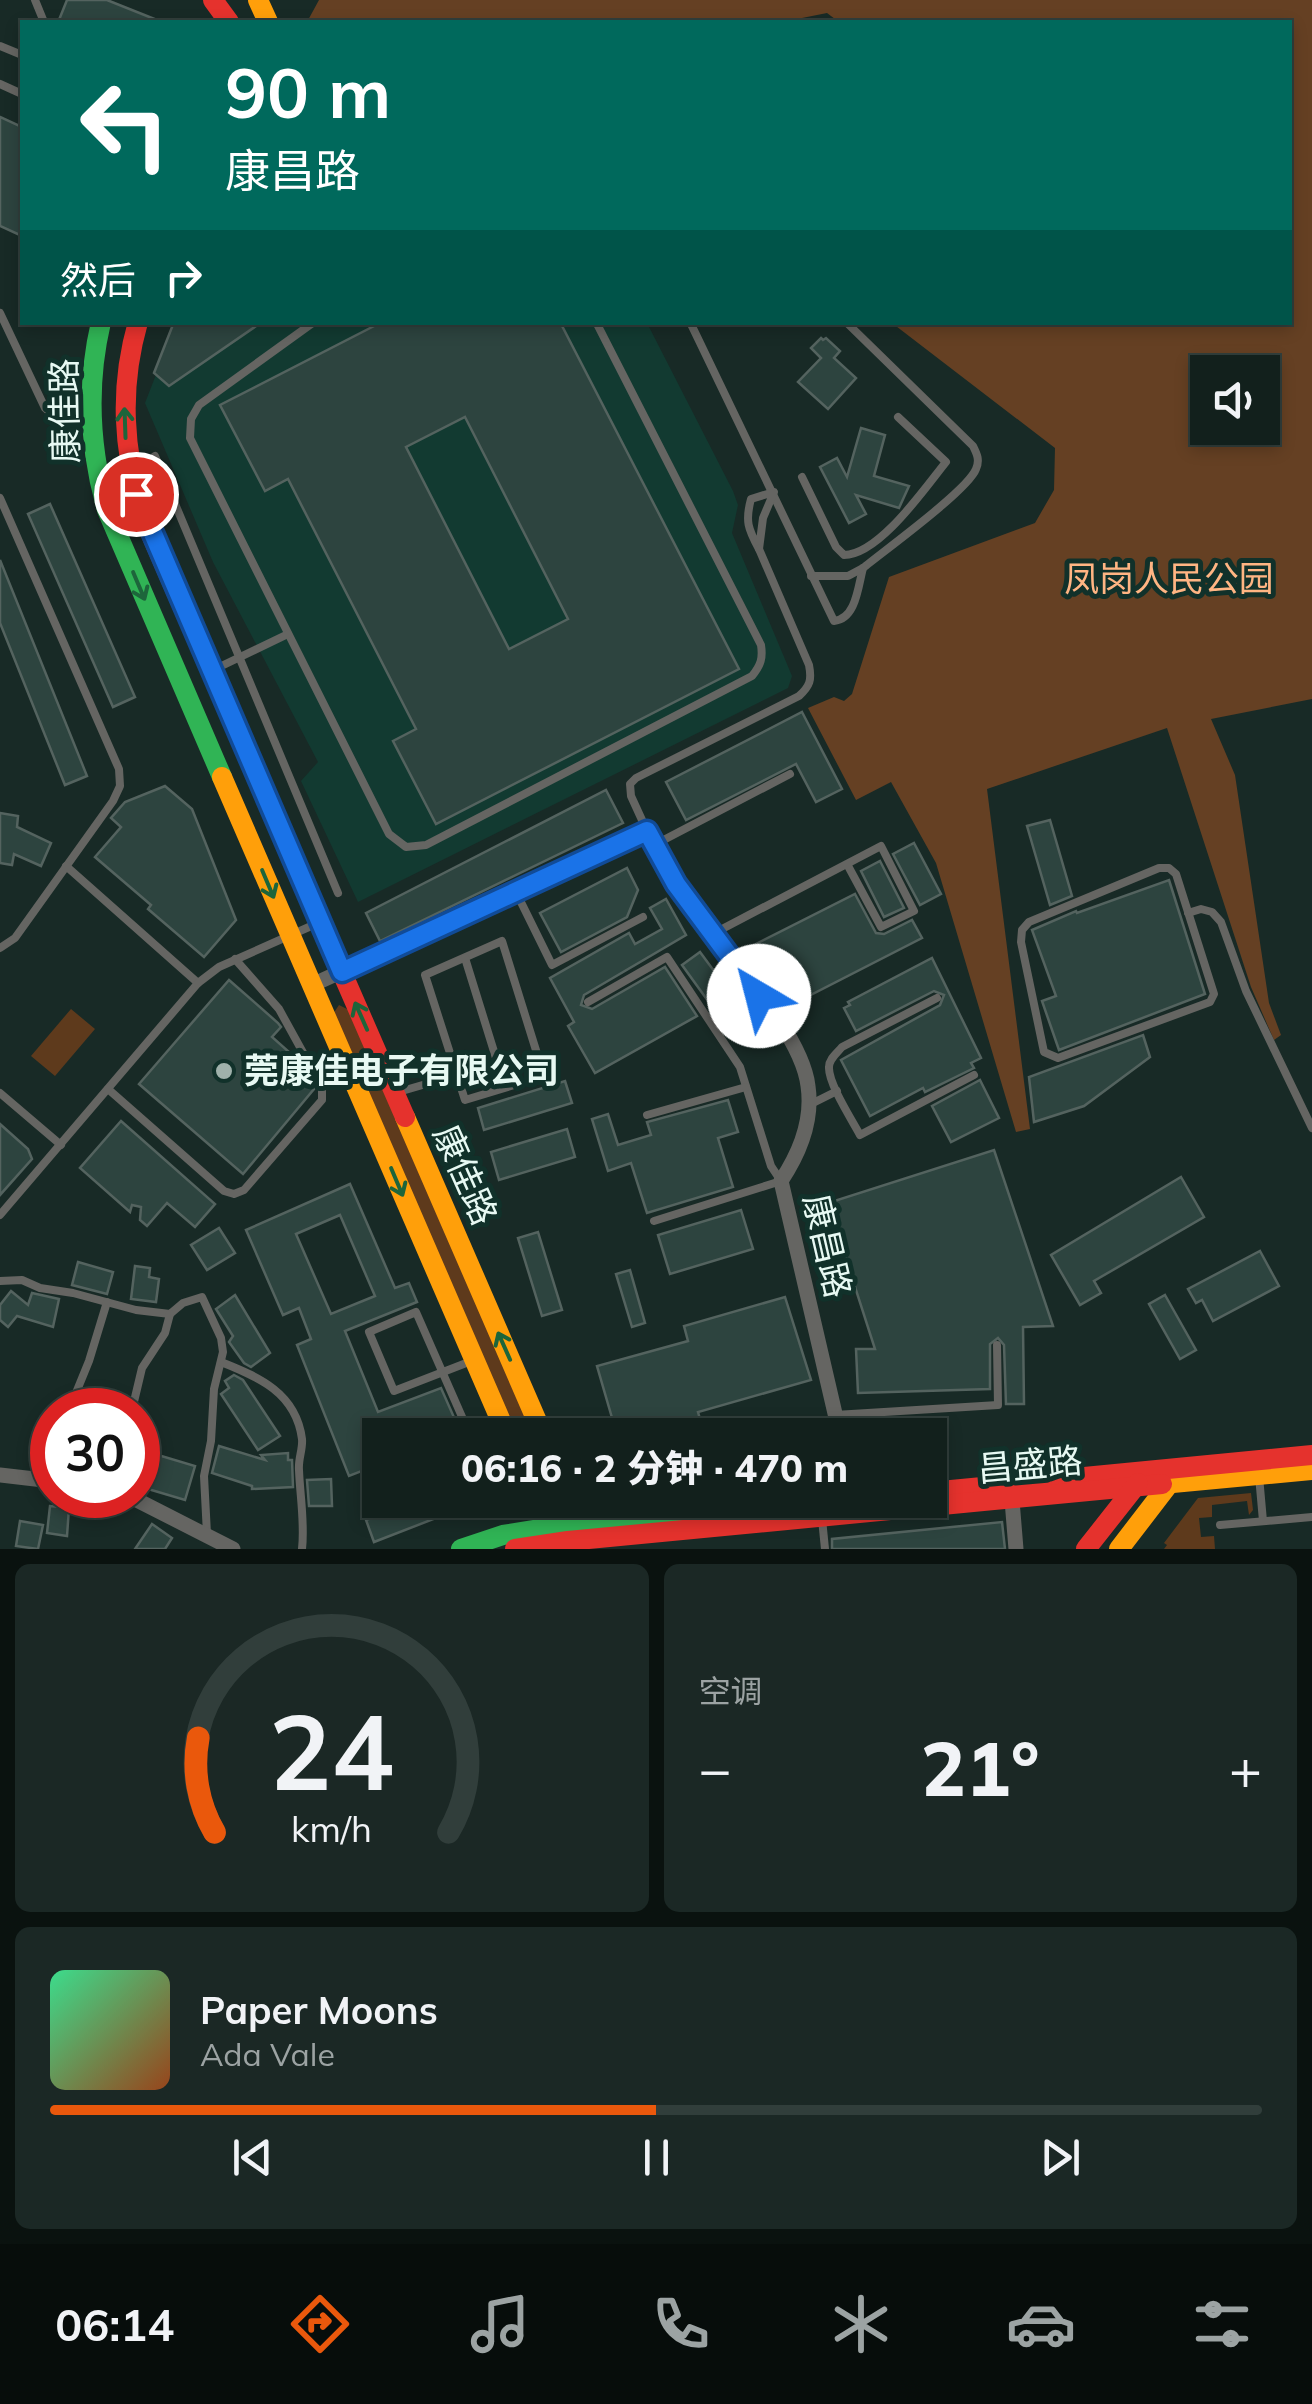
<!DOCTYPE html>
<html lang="zh">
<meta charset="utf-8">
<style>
body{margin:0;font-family:Mulish,"Noto Sans SC",sans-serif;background:#1b2825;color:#f1f3f6;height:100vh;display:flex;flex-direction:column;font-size:38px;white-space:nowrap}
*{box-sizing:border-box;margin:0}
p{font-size:32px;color:#9ca3a3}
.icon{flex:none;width:55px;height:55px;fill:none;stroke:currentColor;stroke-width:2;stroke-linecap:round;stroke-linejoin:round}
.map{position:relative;height:1549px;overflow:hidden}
.side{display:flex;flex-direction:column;gap:15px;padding:15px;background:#0a120f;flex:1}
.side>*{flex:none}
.banner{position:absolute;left:20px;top:20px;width:1272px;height:305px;border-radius:0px;box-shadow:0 5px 15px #0003,0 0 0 2px #313e3b;background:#00695c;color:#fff;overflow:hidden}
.buttons{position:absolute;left:1190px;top:355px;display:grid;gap:20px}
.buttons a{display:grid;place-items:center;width:90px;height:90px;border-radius:0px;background:#12201c;box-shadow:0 5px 15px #0003,0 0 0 2px #313e3b;font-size:50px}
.speed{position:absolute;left:30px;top:1388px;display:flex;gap:20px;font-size:50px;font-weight:700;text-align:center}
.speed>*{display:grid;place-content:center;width:130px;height:130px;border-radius:50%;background:#12201c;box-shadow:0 5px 15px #0003,0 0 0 2px #313e3b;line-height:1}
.speed .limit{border:15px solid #d22;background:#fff;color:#111}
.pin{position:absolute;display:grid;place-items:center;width:85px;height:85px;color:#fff;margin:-42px;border:5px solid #fff;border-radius:50%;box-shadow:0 2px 10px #0007}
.me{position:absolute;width:110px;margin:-55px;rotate:323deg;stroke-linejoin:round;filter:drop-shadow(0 0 8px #0008)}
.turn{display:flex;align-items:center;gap:35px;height:210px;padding:0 40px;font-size:45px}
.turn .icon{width:130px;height:130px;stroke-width:2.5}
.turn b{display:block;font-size:70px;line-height:85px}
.then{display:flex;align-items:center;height:95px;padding:0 40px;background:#0003;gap:20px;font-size:38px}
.big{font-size:75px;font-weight:800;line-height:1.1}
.side .widget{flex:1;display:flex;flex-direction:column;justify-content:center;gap:15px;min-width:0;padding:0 35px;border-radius:15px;background:#1b2825}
.side .dial{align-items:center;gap:0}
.dial svg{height:260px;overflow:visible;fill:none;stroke:#313e3b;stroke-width:7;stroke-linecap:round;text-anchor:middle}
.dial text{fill:#f1f3f6;stroke:none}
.song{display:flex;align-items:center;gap:30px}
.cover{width:120px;height:120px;border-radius:15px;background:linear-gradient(135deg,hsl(150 70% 55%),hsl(20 70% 35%))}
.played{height:10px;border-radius:5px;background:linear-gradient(90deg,#ea580c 50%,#313e3b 50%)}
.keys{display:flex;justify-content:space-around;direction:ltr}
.heat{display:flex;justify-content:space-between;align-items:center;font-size:55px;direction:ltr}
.side .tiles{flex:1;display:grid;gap:15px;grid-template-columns:1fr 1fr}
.widget:last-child{grid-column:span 2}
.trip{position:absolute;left:362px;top:1418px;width:585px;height:100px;border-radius:0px;background:#12201c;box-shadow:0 5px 15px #0003,0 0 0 2px #313e3b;font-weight:800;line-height:100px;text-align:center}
.dock{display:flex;height:160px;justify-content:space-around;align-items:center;background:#070d0b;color:#9ca3a3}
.dock .icon{width:70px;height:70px}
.dock .current{color:#ea580c}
.dock b{font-size:45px;color:#f1f3f6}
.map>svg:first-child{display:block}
.built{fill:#123a31}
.green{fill:#5e3a1c}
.forest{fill:#654023;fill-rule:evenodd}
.building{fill:#2d443f;stroke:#54635f;stroke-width:2.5;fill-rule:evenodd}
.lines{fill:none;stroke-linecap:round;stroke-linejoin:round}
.lane{stroke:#656562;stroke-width:8}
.street{stroke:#656562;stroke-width:15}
.fast{stroke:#30b455;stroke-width:20}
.slow{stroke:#ff9f0a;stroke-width:20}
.jam{stroke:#e5322d;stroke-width:20}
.oneway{stroke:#1d653b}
.route-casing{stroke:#114b97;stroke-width:25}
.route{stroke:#1a73e8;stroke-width:18}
.poi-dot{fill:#9fb1ab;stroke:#11312a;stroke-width:4}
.labels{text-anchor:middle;stroke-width:10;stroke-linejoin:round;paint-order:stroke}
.street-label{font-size:35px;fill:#e7f9f3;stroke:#11312a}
.park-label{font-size:35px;fill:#ffb583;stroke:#11312a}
.poi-label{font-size:35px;font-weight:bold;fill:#e7f9f3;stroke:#11312a;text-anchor:start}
</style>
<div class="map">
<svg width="1312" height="1549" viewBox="0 0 1312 1549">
<rect width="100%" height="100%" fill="#182a26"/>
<path class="built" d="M176 323H647L733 491 738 505 732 533 792 676 788 688 358 902 301 781 318 762 213 562 145 403Z"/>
<g class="green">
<path d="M339 1005 349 1010 534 1435H515L333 1014Z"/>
<path d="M71 1009 95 1029 55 1076 31 1056Z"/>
<path d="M1251 1493 1253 1510 1249 1515 1247 1501 1212 1505V1517L1199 1518 1201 1537 1214 1536 1215 1549H1164L1167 1545 1164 1543 1198 1498Z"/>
</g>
<path class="forest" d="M319 0H1312V699L1211 719 1235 775 1269 1003 1281 1035 1274 1040 1251 987 1167 728 987 789 1030 1129 1016 1132 936 863 891 782 856 800 808 708 834 697 844 701 852 694 889 577 1035 523 1054 490 1055 448 892 323 1290 322V22H839L827 13 782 22H307ZM1208 372H1262V428H1208Z"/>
<g class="building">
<path d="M67 0H107L162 22H67L59 20Z"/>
<path d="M0 117 22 127V236L0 226Z"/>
<path d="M174 322H262L169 386 154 373Z"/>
<path d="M382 322H560L739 669 436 824 393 741 416 729 288 479 265 491 220 405ZM465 417 568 619 509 649 406 447Z"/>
<path d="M821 338 823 340 826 338 840 351 834 358 856 378 828 409 798 382 821 358 811 348Z"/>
<path d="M861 428 885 435 874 476 909 486 899 508 856 495 866 514 849 523 820 467 837 458 847 477Z"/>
<path d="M50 504 135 697 113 707 28 514Z"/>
<path d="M0 560 87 776 65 785 0 623Z"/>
<path d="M802 712 842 789 816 802 796 764 686 820 666 782Z"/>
<path d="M165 786 192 809 236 920 204 957 148 909 151 905 95 857 121 827 111 818 125 802Z"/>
<path d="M606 790 623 823 380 941 366 913Z"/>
<path d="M0 813 18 816 17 827 51 843 41 866 14 854 12 865 0 863Z"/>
<path d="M1050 820 1072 896 1050 905 1027 826Z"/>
<path d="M914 843 941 894 920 905 893 854Z"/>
<path d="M880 861 904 908 884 917 861 871Z"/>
<path d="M627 868 638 890 627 917 561 952 540 913Z"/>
<path d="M1169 880 1205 994 1059 1050 1042 1001 1056 996 1032 930 1076 911 1077 913Z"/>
<path d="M855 894 876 933 884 934 912 920 922 938 789 1006 776 980 767 984 748 948Z"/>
<path d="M666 899 686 935 584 995 581 1005 592 1009 665 967 697 1016 595 1073 568 1026 574 1022 550 978 629 933 635 944 662 929 650 908Z"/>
<path d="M700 952 756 1028 737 1041 682 965Z"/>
<path d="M932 958 981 1058 971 1063 974 1068 925 1092 923 1088 870 1116 841 1060 940 1005 944 995 934 991 856 1031 844 1008 850 1005 848 1002Z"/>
<path d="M229 980 278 1023 281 1027 272 1037 289 1052 283 1058 310 1081 314 1089 243 1174 139 1084Z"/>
<path d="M1143 1035 1150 1057 1084 1106 1034 1122 1029 1077Z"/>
<path d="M980 1080 999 1118 951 1142 932 1106Z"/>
<path d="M565 1081 572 1103 484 1130 478 1108Z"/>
<path d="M728 1100 738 1132 718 1138 733 1187 647 1213 631 1163 608 1171 592 1119 608 1114 618 1145 651 1135 647 1122Z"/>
<path d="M121 1121 215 1204 195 1227 167 1203 147 1226 140 1220 141 1207 132 1205 130 1212 80 1168Z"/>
<path d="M0 1124 28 1149 32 1159 0 1195Z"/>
<path d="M567 1129 575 1157 499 1180 491 1152Z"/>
<path d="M994 1150 1053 1326 1023 1327 1024 1404H1006L1004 1345 998 1338 990 1344V1389L858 1393 856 1349H875L828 1203Z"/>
<path d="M1181 1177 1204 1217 1094 1281 1101 1293 1080 1305 1051 1255Z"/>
<path d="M350 1184 395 1288 409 1283 417 1302 345 1331 378 1412 441 1388 460 1431 449 1435H380V1464L349 1476 297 1345 311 1339 299 1308 283 1315 246 1230ZM340 1215 375 1296 331 1314 296 1234Z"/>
<path d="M741 1210 753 1249 670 1274 658 1235Z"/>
<path d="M219 1228 235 1253 207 1270 191 1245Z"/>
<path d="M538 1232 562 1310 542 1316 518 1238Z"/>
<path d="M1260 1251 1279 1286 1213 1321 1202 1300 1196 1303 1188 1289Z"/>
<path d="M78 1262 113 1272 107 1294 72 1285Z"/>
<path d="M135 1266 150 1268 149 1277 159 1279 156 1302 131 1299Z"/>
<path d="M630 1270 645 1323 632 1327 616 1274Z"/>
<path d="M11 1291 28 1305 32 1293 59 1299 53 1327 17 1316 8 1327 0 1320V1305Z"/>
<path d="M235 1295 270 1353 251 1367 244 1363 229 1342 233 1336 216 1309Z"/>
<path d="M1165 1295 1196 1350 1180 1359 1149 1304Z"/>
<path d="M785 1297 811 1380 698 1412 704 1433 617 1435 597 1366 688 1341 684 1326Z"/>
<path d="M234 1375 243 1380 280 1436 258 1450 221 1394 229 1388 225 1381Z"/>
<path d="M219 1446 265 1460 261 1455 288 1453V1460H292L293 1487 252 1489V1486L212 1473Z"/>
<path d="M138 1449 195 1466 185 1500 138 1486Z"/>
<path d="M331 1479 332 1506H309L307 1480Z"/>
<path d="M417 1500H480V1501L374 1542 366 1520Z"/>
<path d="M50 1506 69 1508 67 1536 47 1533Z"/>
<path d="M20 1521 43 1525 38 1549 16 1546Z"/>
<path d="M1002 1522 1005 1549H832V1539Z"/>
<path d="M152 1524 172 1538 165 1549H135Z"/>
</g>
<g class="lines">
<g class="lane">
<path d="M35 0 44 22"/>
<path d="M0 46 22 55"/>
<path d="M0 84 22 94"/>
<path d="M0 313 45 408 54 416 87 422"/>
<path d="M314 322 199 405 191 419 190 438 389 834 406 847 426 845 752 676C761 665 763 658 761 645L596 322"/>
<path d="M690 322 834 621C856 619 858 587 863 568"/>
<path d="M155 456 338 893"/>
<path d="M802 477 836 547 844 555C879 555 925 488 946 462L898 417"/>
<path d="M774 492 763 518 759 549C748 529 745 521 751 499Z"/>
<path d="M0 498 119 769 120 786 113 801 15 938 0 948"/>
<path d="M811 576H848L863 568C885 550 968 490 976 469 980 460 977 454 973 446L846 322"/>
<path d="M211 671 288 634"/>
<path d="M647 831 631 796 630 784 636 778 799 696C810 686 812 680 809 665L759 549"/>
<path d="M654 845 790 774"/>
<path d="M66 866 198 983"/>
<path d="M1159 868H1169L1176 874 1214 994 1210 1002 1058 1058 1044 1052 1021 942 1022 930 1029 922Z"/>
<path d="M516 892 552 965 643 917"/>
<path d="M1188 913 1201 909 1212 912 1221 922 1246 991 1312 1128"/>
<path d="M713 934 724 928 881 846 914 911 881 927 847 864"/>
<path d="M502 941 544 1076 465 1100 425 975Z"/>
<path d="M465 958 505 1087"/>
<path d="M937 998 842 1047C837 1053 829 1059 829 1067 828 1083 852 1120 860 1135L974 1075"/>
<path d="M588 1002 667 957 740 1067 771 1166 781 1181 654 1221"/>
<path d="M108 1089 224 1191 234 1194 244 1190 322 1100V1087L279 1009 235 959"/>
<path d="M0 1093 61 1145"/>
<path d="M395 1093 457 1075"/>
<path d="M809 1105 837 1091"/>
<path d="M647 1115 746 1087"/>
<path d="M0 1215 198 983 219 967 318 923"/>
<path d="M0 1281 22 1280 40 1288 73 1293 136 1310 170 1314 183 1303 202 1297 221 1338 223 1352 214 1389 211 1441 204 1476 207 1534"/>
<path d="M221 1362C259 1377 296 1393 302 1439 303 1449 298 1459 299 1470 300 1496 305 1523 302 1549"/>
<path d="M69 1410 89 1361 107 1302"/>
<path d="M132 1410 142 1368 165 1333 170 1314"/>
<path d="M835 1415 998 1405 997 1345"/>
<path d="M470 1435 416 1312 369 1332 394 1391 474 1360"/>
<path d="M1259 1476 1263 1521"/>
<path d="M822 1519 825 1549"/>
<path d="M1220 1525 1312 1517"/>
</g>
<g class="street">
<path d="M312 985 647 831C662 861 680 890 700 917 732 961 802 1034 808 1086 813 1120 799 1154 781 1181L840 1435"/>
<path d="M0 1475 52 1481"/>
<path d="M1011 1488 1016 1549"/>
<path d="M127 1495 233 1549"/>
</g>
<g class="fast">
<path d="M101 322C86 386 89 447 107 510L222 777"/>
<path d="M535 1500 547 1528 568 1541 583 1525 572 1500"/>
<path d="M461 1549 503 1535 547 1528 843 1500"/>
</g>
<g class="slow">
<path d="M258 0 268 22"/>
<path d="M222 777 507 1435"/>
<path d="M405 1117 543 1435"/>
<path d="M1162 1484 1312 1470"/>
<path d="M1119 1549 1169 1484 1164 1481"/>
</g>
<g class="jam">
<path d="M213 0 229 22"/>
<path d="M138 322C119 388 123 450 143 516L405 1117"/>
<path d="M930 1492 1312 1455"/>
<path d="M515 1549 568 1541 1162 1484"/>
<path d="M1086 1549 1138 1483"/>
</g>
</g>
<defs><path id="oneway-shaft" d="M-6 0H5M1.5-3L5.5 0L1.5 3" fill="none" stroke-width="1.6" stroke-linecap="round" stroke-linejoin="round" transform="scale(2.5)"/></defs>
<g class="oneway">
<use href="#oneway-shaft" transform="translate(125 423) rotate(-92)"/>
<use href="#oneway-shaft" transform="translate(139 586) rotate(67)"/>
<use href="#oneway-shaft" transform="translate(268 884) rotate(67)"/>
<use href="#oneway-shaft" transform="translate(361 1016) rotate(-114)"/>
<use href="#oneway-shaft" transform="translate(397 1182) rotate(67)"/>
<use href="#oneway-shaft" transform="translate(504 1346) rotate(-114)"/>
</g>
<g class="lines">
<defs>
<path id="route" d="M136 494 342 972 647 831 676 884 759 996"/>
</defs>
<use href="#route" class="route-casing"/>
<use href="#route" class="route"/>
</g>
<circle class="poi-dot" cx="224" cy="1071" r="10"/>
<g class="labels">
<g class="street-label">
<text transform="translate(65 411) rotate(-91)" y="12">康佳路</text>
<text transform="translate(465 1175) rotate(66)" y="12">康佳路</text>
<text transform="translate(827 1246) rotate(77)" y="12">康昌路</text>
<text transform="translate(1030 1465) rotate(-5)" y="12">昌盛路</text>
</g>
<g class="park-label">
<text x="1169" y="591">凤岗人民公园</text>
</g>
<g class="poi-label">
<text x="244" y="1083">莞康佳电子有限公司</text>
</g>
</g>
</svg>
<div class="buttons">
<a><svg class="icon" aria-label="sound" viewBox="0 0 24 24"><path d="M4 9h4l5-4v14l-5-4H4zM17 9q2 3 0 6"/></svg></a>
</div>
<div class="speed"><div class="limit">30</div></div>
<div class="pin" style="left:136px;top:494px;background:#d93025"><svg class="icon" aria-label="arrive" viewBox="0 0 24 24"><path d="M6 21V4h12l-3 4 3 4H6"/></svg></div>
<svg class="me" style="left:759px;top:996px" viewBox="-20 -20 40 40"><circle r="19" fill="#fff"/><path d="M0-13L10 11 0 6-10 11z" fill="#1a73e8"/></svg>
<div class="trip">06:16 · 2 分钟 · 470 m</div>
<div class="banner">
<div class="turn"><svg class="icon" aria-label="left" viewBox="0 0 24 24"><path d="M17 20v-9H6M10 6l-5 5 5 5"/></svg><div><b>90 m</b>康昌路</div></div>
<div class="then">然后<svg class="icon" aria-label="right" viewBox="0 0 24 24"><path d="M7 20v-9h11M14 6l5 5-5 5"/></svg></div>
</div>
</div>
<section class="side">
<div class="tiles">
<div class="widget dial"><svg viewBox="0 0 100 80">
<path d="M14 69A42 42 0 1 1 86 69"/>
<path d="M14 69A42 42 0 0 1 9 40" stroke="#ea580c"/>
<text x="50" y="56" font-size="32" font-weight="700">24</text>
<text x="50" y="72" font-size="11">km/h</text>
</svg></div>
<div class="widget"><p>空调</p>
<div class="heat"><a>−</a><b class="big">21°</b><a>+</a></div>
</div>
<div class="widget">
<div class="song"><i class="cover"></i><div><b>Paper Moons</b><p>Ada Vale</p></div></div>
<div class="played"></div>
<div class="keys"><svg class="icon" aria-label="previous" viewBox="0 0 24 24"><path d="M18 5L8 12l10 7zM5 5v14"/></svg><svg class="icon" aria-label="pause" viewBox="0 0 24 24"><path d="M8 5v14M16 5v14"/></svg><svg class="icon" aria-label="next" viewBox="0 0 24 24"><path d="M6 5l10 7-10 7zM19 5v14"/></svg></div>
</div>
</div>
</section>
<nav class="dock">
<b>06:14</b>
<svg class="icon current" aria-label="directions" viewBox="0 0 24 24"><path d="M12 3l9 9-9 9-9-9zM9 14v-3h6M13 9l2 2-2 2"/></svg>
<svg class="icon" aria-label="music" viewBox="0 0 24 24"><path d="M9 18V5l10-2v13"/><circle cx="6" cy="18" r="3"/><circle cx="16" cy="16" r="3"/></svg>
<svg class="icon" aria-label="phone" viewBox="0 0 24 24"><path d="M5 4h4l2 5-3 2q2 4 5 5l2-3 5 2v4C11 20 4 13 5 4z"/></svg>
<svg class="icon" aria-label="climate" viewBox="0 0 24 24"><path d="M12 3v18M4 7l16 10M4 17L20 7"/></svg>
<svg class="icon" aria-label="car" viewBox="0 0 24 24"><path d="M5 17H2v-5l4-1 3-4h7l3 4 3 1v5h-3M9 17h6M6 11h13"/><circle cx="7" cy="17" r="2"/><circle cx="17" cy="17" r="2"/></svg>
<svg class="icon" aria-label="filters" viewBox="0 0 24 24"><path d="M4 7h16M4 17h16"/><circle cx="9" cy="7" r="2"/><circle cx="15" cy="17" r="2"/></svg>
</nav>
